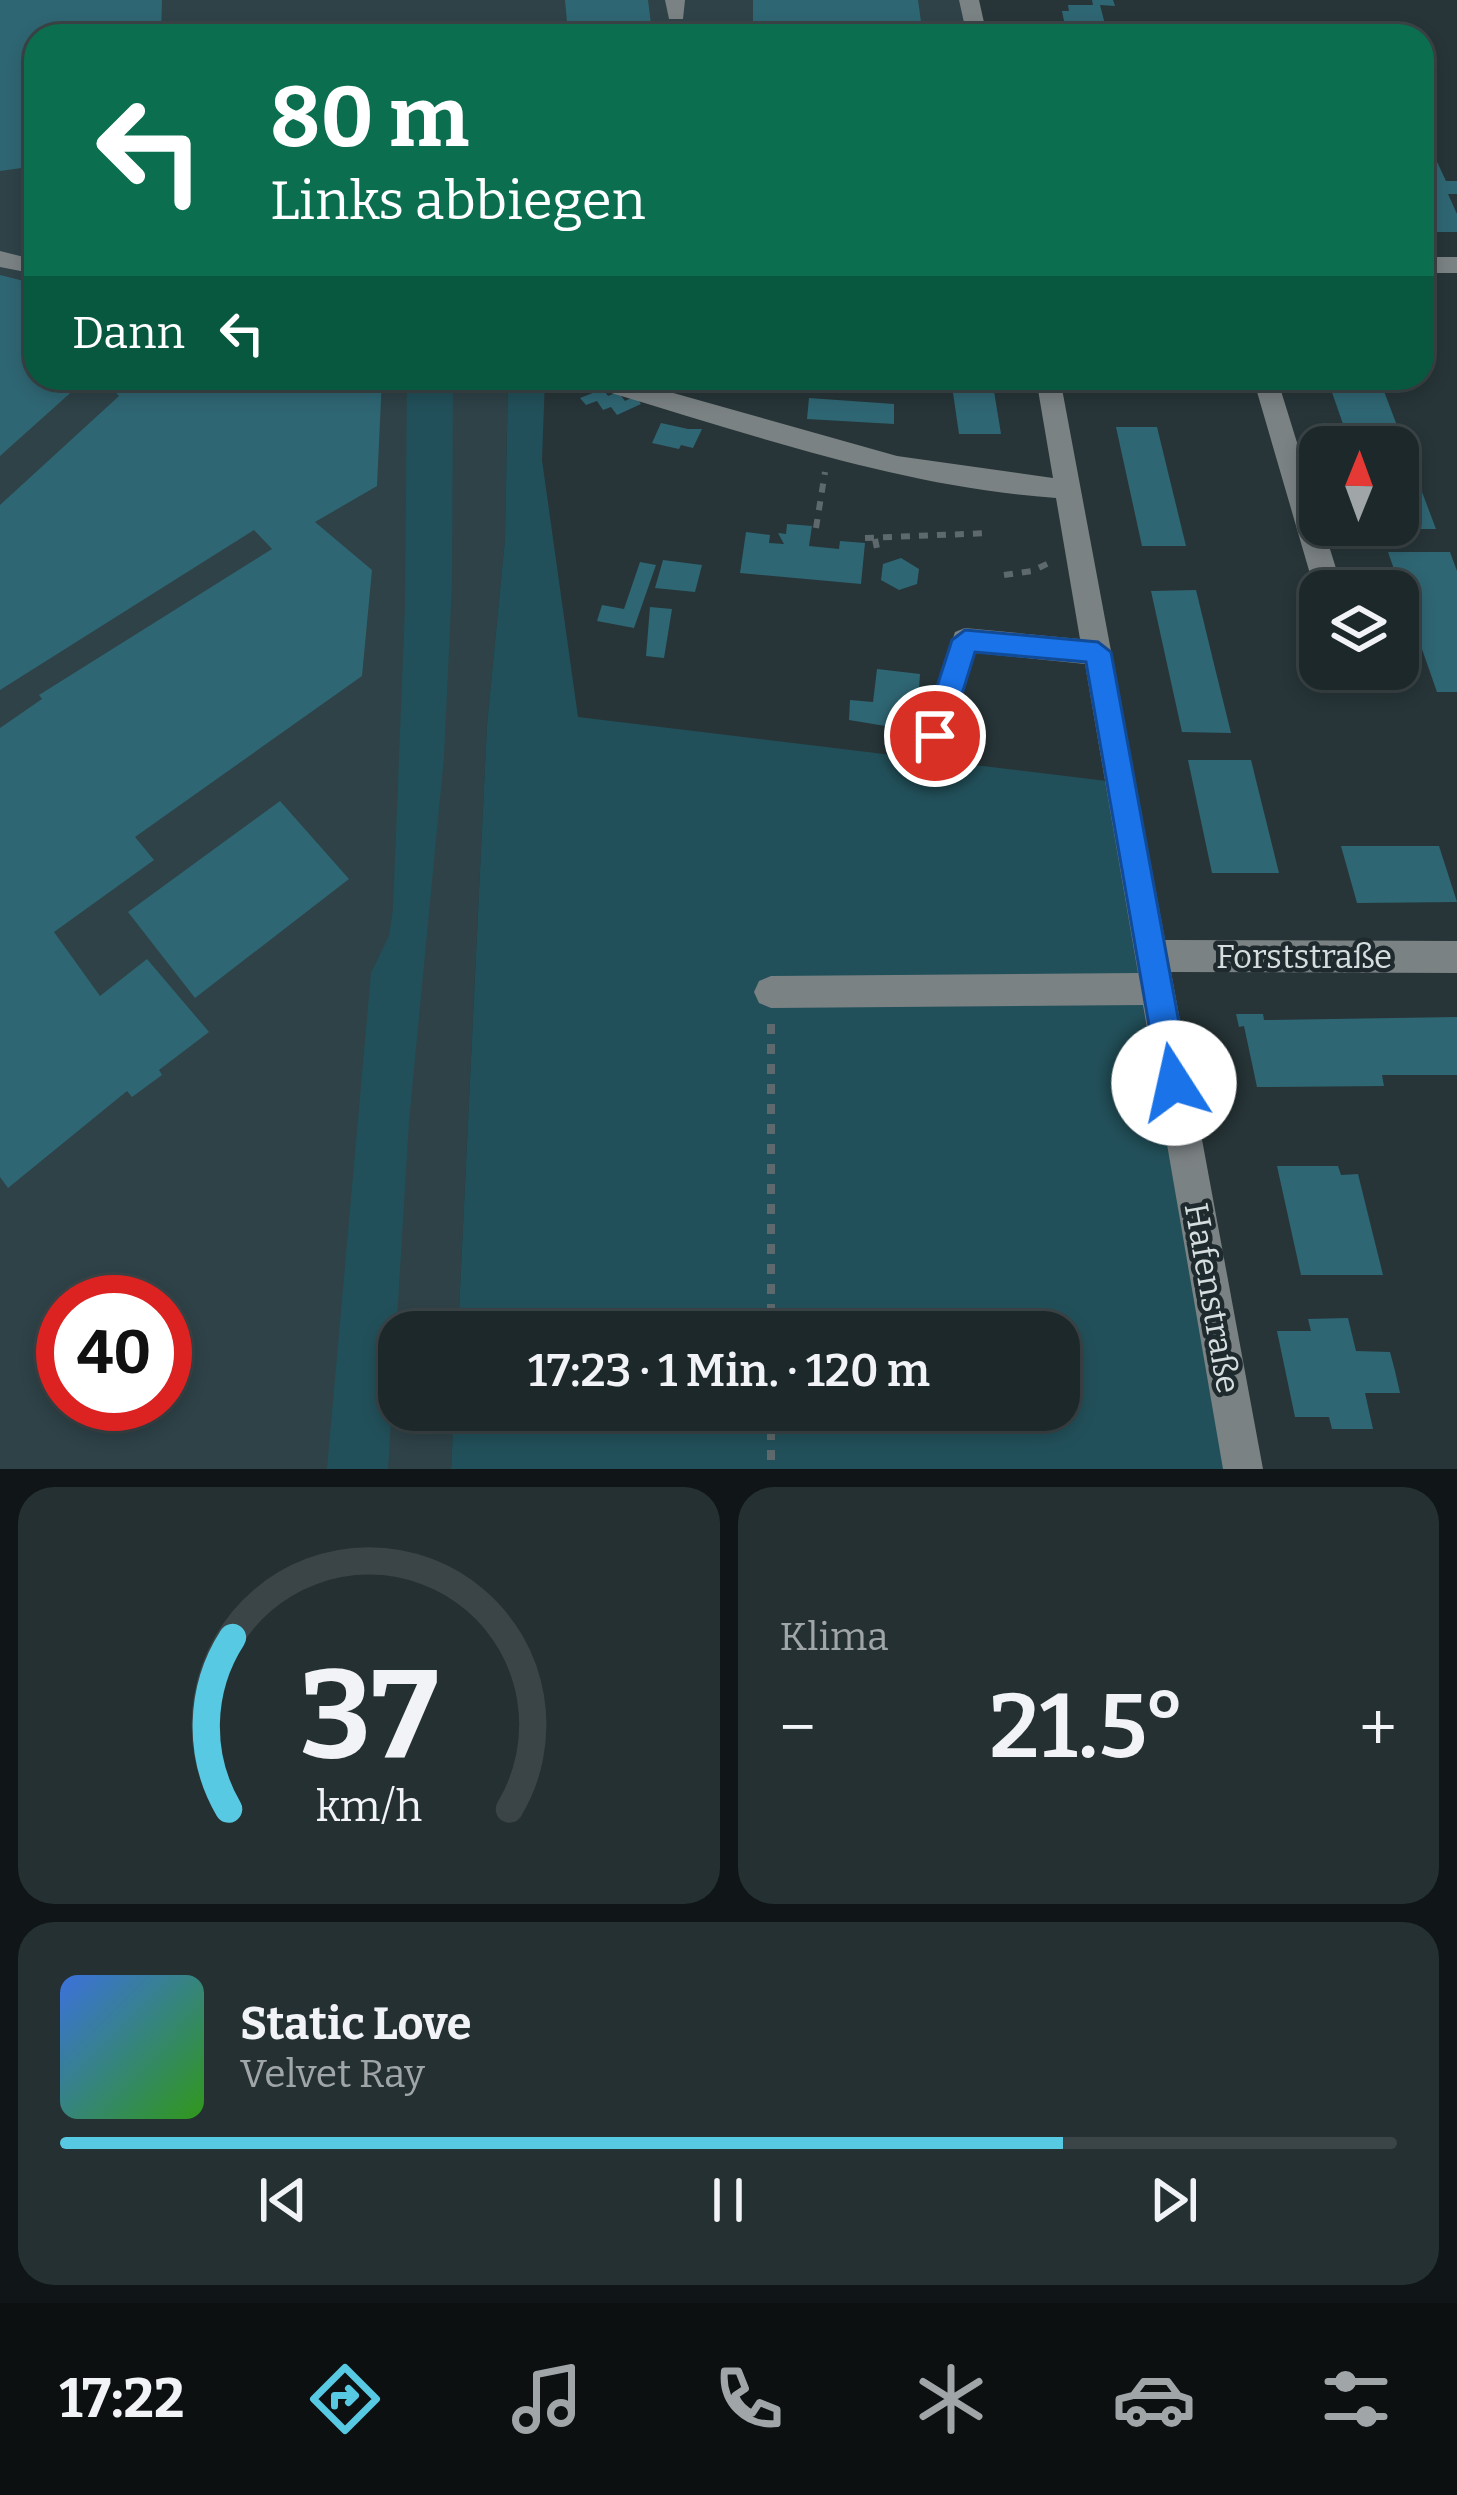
<!DOCTYPE html>
<html lang="de">
<meta charset="utf-8">
<style>
body{margin:0;font-family:Bitter,serif;background:#253032;color:#f1f3f6;height:100vh;display:flex;flex-direction:column;font-size:45px;white-space:nowrap}
*{box-sizing:border-box;margin:0}
p{font-size:39px;color:#a0a6a8}
.icon{flex:none;width:66px;height:66px;fill:none;stroke:currentColor;stroke-width:2;stroke-linecap:round;stroke-linejoin:round}
.map{position:relative;height:1469px;overflow:hidden}
.side{display:flex;flex-direction:column;gap:18px;padding:18px;background:#101617;flex:1}
.side>*{flex:none}
.banner{position:absolute;left:24px;top:24px;width:1410px;height:366px;border-radius:36px;box-shadow:0 6px 18px #0003,0 0 0 3px #3b4447;background:#0b6e4f;color:#fff;overflow:hidden}
.needle{width:78px;rotate:1deg}
.tools{position:absolute;left:1299px;top:426px;display:grid;gap:24px}
.tools a{display:grid;place-items:center;width:120px;height:120px;border-radius:24px;background:#1d282a;box-shadow:0 6px 18px #0003,0 0 0 3px #3b4447;font-size:60px}
.speed{position:absolute;left:36px;top:1275px;display:flex;gap:24px;font-size:60px;font-weight:700;text-align:center}
.speed>*{display:grid;place-content:center;width:156px;height:156px;border-radius:50%;background:#1d282a;box-shadow:0 6px 18px #0003,0 0 0 3px #3b4447;line-height:1}
.speed .limit{border:18px solid #d22;background:#fff;color:#111}
.pin{position:absolute;display:grid;place-items:center;width:102px;height:102px;color:#fff;margin:-51px;border:6px solid #fff;border-radius:50%;box-shadow:0 3px 12px #0007}
.me{position:absolute;width:132px;margin:-66px;rotate:350deg;stroke-linejoin:round;filter:drop-shadow(0 0 9px #0008)}
.turn{display:flex;align-items:center;gap:42px;height:252px;padding:0 48px;font-size:54px}
.turn .icon{width:156px;height:156px;stroke-width:2.5}
.turn b{display:block;font-size:84px;line-height:102px}
.then{display:flex;align-items:center;height:114px;padding:0 48px;background:#0003;gap:24px;font-size:45px}
.big{font-size:90px;font-weight:600;line-height:1.1}
.side .widget{flex:1;display:flex;flex-direction:column;justify-content:center;gap:18px;min-width:0;padding:0 42px;border-radius:36px;background:#253032}
.side .dial{align-items:center;gap:0}
.dial svg{height:312px;overflow:visible;fill:none;stroke:#3b4447;stroke-width:7;stroke-linecap:round;text-anchor:middle}
.dial text{fill:#f1f3f6;stroke:none}
.song{display:flex;align-items:center;gap:36px}
.cover{width:144px;height:144px;border-radius:18px;background:linear-gradient(135deg,hsl(220 70% 55%),hsl(110 70% 35%))}
.played{height:12px;border-radius:6px;background:linear-gradient(90deg,#57c9e2 75%,#3b4447 75%)}
.keys{display:flex;justify-content:space-around;direction:ltr}
.heat{display:flex;justify-content:space-between;align-items:center;font-size:66px;direction:ltr}
.side .tiles{flex:1;display:grid;gap:18px;grid-template-columns:1fr 1fr}
.widget:last-child{grid-column:span 2}
.trip{position:absolute;left:378px;top:1311px;width:702px;height:120px;border-radius:36px;background:#1d282a;box-shadow:0 6px 18px #0003,0 0 0 3px #3b4447;font-weight:600;line-height:120px;text-align:center}
.tabs{display:flex;height:192px;justify-content:space-around;align-items:center;background:#0c1011;color:#a0a6a8}
.tabs .icon{width:84px;height:84px}
.tabs .active{color:#57c9e2}
.tabs b{font-size:54px;color:#f1f3f6}
.map>svg:first-child{display:block}
.built{fill:#2e4247;fill-rule:evenodd}
.green{fill:#22505a}
.building{fill:#2f6673}
.lines{fill:none;stroke-linecap:round;stroke-linejoin:round}
.path-far1{stroke:#5d696c;stroke-width:6;stroke-dasharray:9 9;stroke-linecap:butt}
.path{stroke:#5d696c;stroke-width:8;stroke-dasharray:10 10;stroke-linecap:butt}
.minor{fill:#7b8284;fill-rule:evenodd}
.route{fill:#1a73e8;stroke:#114b97;stroke-width:3}
.labels{text-anchor:middle;stroke-width:9;stroke-linejoin:round;paint-order:stroke}
.street-label{font-size:33px;fill:#d5dddf;stroke:#1e2a2e}
</style>
<div class="map">
<svg width="1457" height="1469" viewBox="0 0 1457 1469">
<rect width="100%" height="100%" fill="#273538"/>
<path class="built" d="M0 0H964L973 36H36V378H508L505 539 487 725 458 1332H399V1410H454L451 1469H0ZM63 1302H165V1404H63Z"/>
<g class="green">
<path d="M407 378H453L452 585 444 757 409 1121 388 1469H327L371 973 389 936 393 909 405 607Z"/>
<path d="M508 378H545L542 460 578 717 1115 782 1236 1469H451L454 1410H1059V1332H458L487 725 505 539Z"/>
</g>
<g class="building">
<path d="M0 0H162L161 36H36V166L0 171Z"/>
<path d="M565 0H648L651 24H753V0H918L923 36H619L620 30 568 33Z"/>
<path d="M1092 0H1113L1115 6 1100 5 1108 36H1067L1062 11H1069L1068 5H1093Z"/>
<path d="M1422 114 1432 136H1425L1446 181H1457V194H1448L1457 214V232H1422Z"/>
<path d="M0 275 36 284V378H87L0 456Z"/>
<path d="M103 378H382L377 486 315 522 372 570 362 676 135 837 154 860 54 932 100 996 147 959 209 1032 159 1070 162 1075 132 1097 127 1091 8 1188 0 1177V728L42 699 39 695 272 549 254 530 0 690V505L119 396Z"/>
<path d="M1128 378H1168L1171 389H1131Z"/>
<path d="M1327 378H1379L1436 529H1380L1379 525H1398V447H1351Z"/>
<path d="M951 379H992L1001 434H959Z"/>
<path d="M603 389 608 396 618 392 625 401 635 396 641 404 617 415 611 407 603 410 597 401 586 405 580 398Z"/>
<path d="M809 398 894 404V424L807 419Z"/>
<path d="M661 423 688 429H702L693 448 681 445 679 449 652 443Z"/>
<path d="M1116 427H1157L1186 546H1142Z"/>
<path d="M787 524 812 526 809 546 839 549 840 541 865 543 861 584 740 573 746 532 770 535 769 543 784 544 778 533 786 534Z"/>
<path d="M1388 552H1450L1457 571V692H1437Z"/>
<path d="M901 558 919 569 917 584 899 590 881 580 883 564Z"/>
<path d="M663 560 702 565 695 592 655 588Z"/>
<path d="M640 562 656 565 634 628 597 621 602 605 624 609Z"/>
<path d="M1196 590 1213 660 1231 733 1182 732 1151 591Z"/>
<path d="M650 607 672 609 664 658 646 656Z"/>
<path d="M877 669 920 674 916 731 849 720 850 700 873 702Z"/>
<path d="M1188 760H1251L1279 873H1212Z"/>
<path d="M280 801 349 879 195 998 128 912Z"/>
<path d="M1341 846H1439L1457 902 1357 903Z"/>
<path d="M1236 1014H1263L1264 1020 1457 1017V1075H1382L1384 1086 1257 1087 1244 1026 1239 1027Z"/>
<path d="M1277 1166H1338L1341 1175 1358 1174 1383 1275H1301Z"/>
<path d="M1348 1318 1356 1351 1390 1352 1395 1371 1400 1393H1365L1373 1429H1332L1329 1417H1295L1277 1331H1311L1308 1319Z"/>
</g>
<g class="lines">
<g class="path-far1">
<path d="M816 528 825 472"/>
<path d="M865 538 990 533"/>
<path d="M875 539 878 553"/>
<path d="M1004 575 1032 571 1051 562"/>
</g>
<g class="path">
<path d="M771 1024V1332"/>
<path d="M771 1410V1469"/>
</g>
<g class="minor">
<path d="M665 0H685L683 19H669Z"/>
<path d="M959 0H979L987 36H967Z"/>
<path d="M0 251 36 260V274L0 267Z"/>
<rect x="1422" y="257" width="35" height="16"/>
<path d="M620 378 897 456 1053 478 1036 378H1060L1165 940 1457 941V973L1171 972 1263 1469H1223L1143 1005 771 1008 759 1003 754 992 759 981 771 976 1138 973 1085 664 975 653 946 746 935 750 924 746 920 737 955 632 965 628 1080 639 1056 498C902 487 756 436 608 392L604 386 608 380Z"/>
<path d="M1253 378H1277L1343 591H1320V599L1315 591Z"/>
</g>
</g>
<path class="route" d="M965 630 1098 642 1111 652 1190 1083 1186 1094 1174 1099 1163 1094 1159 1083 1086 662 975 652 949 736 945 745H925L921 736 952 640Z"/>
<g class="labels">
<g class="street-label">
<text x="1304" y="968">Forststraße</text>
<text transform="translate(1213 1298) rotate(80)" y="12">Hafenstraße</text>
</g>
</g>
</svg>
<div class="tools">
<a><svg class="needle" viewBox="-14 -14 28 28"><path d="M0-13l5 13h-10z" fill="#e53935"/><path d="M0 13l5-13h-10z" fill="#a0a6a8"/></svg></a>
<a><svg class="icon" aria-label="layers" viewBox="0 0 24 24"><path d="M12 4l9 5-9 5-9-5zM3 14l9 5 9-5"/></svg></a>
</div>
<div class="speed"><div class="limit">40</div></div>
<div class="pin" style="left:935px;top:736px;background:#d93025"><svg class="icon" aria-label="arrive" viewBox="0 0 24 24"><path d="M6 21V4h12l-3 4 3 4H6"/></svg></div>
<svg class="me" style="left:1174px;top:1083px" viewBox="-20 -20 40 40"><circle r="19" fill="#fff"/><path d="M0-13L10 11 0 6-10 11z" fill="#1a73e8"/></svg>
<div class="trip">17:23 · 1 Min. · 120 m</div>
<div class="banner">
<div class="turn"><svg class="icon" aria-label="left" viewBox="0 0 24 24"><path d="M17 20v-9H6M10 6l-5 5 5 5"/></svg><div><b>80 m</b>Links abbiegen</div></div>
<div class="then">Dann<svg class="icon" aria-label="left" viewBox="0 0 24 24"><path d="M17 20v-9H6M10 6l-5 5 5 5"/></svg></div>
</div>
</div>
<section class="side">
<div class="tiles">
<div class="widget dial"><svg viewBox="0 0 100 80">
<path d="M14 69A42 42 0 1 1 86 69"/>
<path d="M14 69A42 42 0 0 1 15 25" stroke="#57c9e2"/>
<text x="50" y="56" font-size="32" font-weight="700">37</text>
<text x="50" y="72" font-size="11">km/h</text>
</svg></div>
<div class="widget"><p>Klima</p>
<div class="heat"><a>−</a><b class="big">21.5°</b><a>+</a></div>
</div>
<div class="widget">
<div class="song"><i class="cover"></i><div><b>Static Love</b><p>Velvet Ray</p></div></div>
<div class="played"></div>
<div class="keys"><svg class="icon" aria-label="previous" viewBox="0 0 24 24"><path d="M18 5L8 12l10 7zM5 5v14"/></svg><svg class="icon" aria-label="pause" viewBox="0 0 24 24"><path d="M8 5v14M16 5v14"/></svg><svg class="icon" aria-label="next" viewBox="0 0 24 24"><path d="M6 5l10 7-10 7zM19 5v14"/></svg></div>
</div>
</div>
</section>
<nav class="tabs">
<b>17:22</b>
<svg class="icon active" aria-label="directions" viewBox="0 0 24 24"><path d="M12 3l9 9-9 9-9-9zM9 14v-3h6M13 9l2 2-2 2"/></svg>
<svg class="icon" aria-label="music" viewBox="0 0 24 24"><path d="M9 18V5l10-2v13"/><circle cx="6" cy="18" r="3"/><circle cx="16" cy="16" r="3"/></svg>
<svg class="icon" aria-label="phone" viewBox="0 0 24 24"><path d="M5 4h4l2 5-3 2q2 4 5 5l2-3 5 2v4C11 20 4 13 5 4z"/></svg>
<svg class="icon" aria-label="climate" viewBox="0 0 24 24"><path d="M12 3v18M4 7l16 10M4 17L20 7"/></svg>
<svg class="icon" aria-label="car" viewBox="0 0 24 24"><path d="M5 17H2v-5l4-1 3-4h7l3 4 3 1v5h-3M9 17h6M6 11h13"/><circle cx="7" cy="17" r="2"/><circle cx="17" cy="17" r="2"/></svg>
<svg class="icon" aria-label="filters" viewBox="0 0 24 24"><path d="M4 7h16M4 17h16"/><circle cx="9" cy="7" r="2"/><circle cx="15" cy="17" r="2"/></svg>
</nav>
